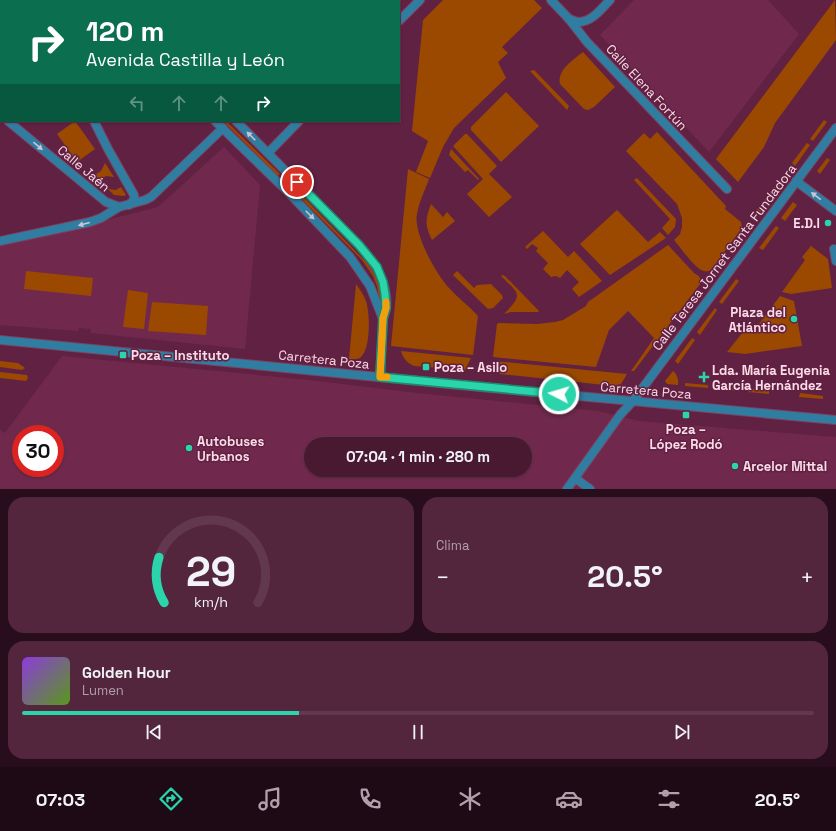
<!DOCTYPE html>
<html lang="es">
<meta charset="utf-8">
<style>
body{margin:0;font-family:"Space Grotesk",sans-serif;background:#53263e;color:#f1f3f6;height:100vh;display:flex;flex-direction:column;font-size:15px;white-space:nowrap}
*{box-sizing:border-box;margin:0}
p{font-size:13px;color:#b1a0ac}
.icon{flex:none;width:22px;height:22px;fill:none;stroke:currentColor;stroke-width:2;stroke-linecap:round;stroke-linejoin:round}
.map{position:relative;height:489px;overflow:hidden}
.panel{display:flex;flex-direction:column;gap:8px;padding:8px;background:#280e1c;flex:1}
.panel>*{flex:none}
.banner{position:absolute;left:0px;top:0px;width:400px;height:122px;box-shadow:0 1px 3px #0004,0 0 0 1px #61384d;background:#0b6e4f;color:#fff;overflow:hidden}
.speed{position:absolute;left:12px;top:425px;display:flex;gap:8px;font-size:20px;font-weight:700;text-align:center}
.speed>*{display:grid;place-content:center;width:52px;height:52px;border-radius:50%;background:#491932;box-shadow:0 1px 3px #0004,0 0 0 1px #61384d;line-height:1}
.speed .limit{border:6px solid #d22;background:#fff;color:#111}
.pin{position:absolute;display:grid;place-items:center;width:34px;height:34px;color:#fff;margin:-17px;border:2px solid #fff;border-radius:50%;box-shadow:0 1px 4px #0007}
.me{position:absolute;width:44px;margin:-22px;rotate:275deg;stroke-linejoin:round;filter:drop-shadow(0 0 3px #0008)}
.turn{display:flex;align-items:center;gap:14px;height:84px;padding:0 20px;font-size:18px}
.turn .icon{width:52px;height:52px;stroke-width:2.5}
.turn b{display:block;font-size:28px;line-height:34px}
.lanes{display:flex;align-items:center;height:38px;padding:0 20px;background:#0003;justify-content:center;gap:20px;direction:ltr}
.lanes .off{opacity:.35}
.big{font-size:30px;font-weight:800;line-height:1.1}
.panel .tile{flex:1;display:flex;flex-direction:column;justify-content:center;gap:6px;min-width:0;padding:0 14px;border-radius:16px;background:#53263e}
.panel .dial{align-items:center;gap:0}
.dial svg{height:104px;overflow:visible;fill:none;stroke:#61384d;stroke-width:7;stroke-linecap:round;text-anchor:middle}
.dial text{fill:#f1f3f6;stroke:none}
.song{display:flex;align-items:center;gap:12px}
.cover{width:48px;height:48px;border-radius:6px;background:linear-gradient(135deg,hsl(270 70% 55%),hsl(90 70% 35%))}
.played{height:4px;border-radius:2px;background:linear-gradient(90deg,#2ad5ac 35%,#61384d 35%)}
.keys{display:flex;justify-content:space-around;direction:ltr}
.heat{display:flex;justify-content:space-between;align-items:center;font-size:22px;direction:ltr}
.panel .tiles{flex:1;display:grid;gap:8px;grid-template-columns:1fr 1fr}
.tile:last-child{grid-column:span 2}
.trip{position:absolute;left:304px;top:437px;width:228px;height:40px;border-radius:20px;background:#491932;box-shadow:0 1px 3px #0004,0 0 0 1px #61384d;font-weight:800;line-height:40px;text-align:center}
.dock{display:flex;height:64px;justify-content:space-around;align-items:center;background:#1d0a14;color:#b1a0ac}
.dock .icon{width:28px;height:28px}
.dock .selected{color:#2ad5ac}
.dock b{font-size:18px;color:#f1f3f6}
.map>svg:first-child{display:block}
.built{fill:#70294d;fill-rule:evenodd}
.green{fill:#9b4900}
.lines{fill:none;stroke-linecap:round;stroke-linejoin:round}
.street-casing{stroke:#7d4260;stroke-width:10}
.street{stroke:#2f7ea2;stroke-width:8}
.oneway{fill:#c9c4d6}
.route-casing{stroke:#1b8a70;stroke-width:10}
.route{stroke:#2ad5ac;stroke-width:7}
.slow{stroke:#f59e0b;stroke-width:7}
.poi-dot{fill:#2ad5ac;stroke:#612142;stroke-width:1.5}
.labels{text-anchor:middle;stroke-width:3;stroke-linejoin:round;paint-order:stroke}
.street-label{font-size:13px;fill:#fcdbe8;stroke:#612142}
.poi-label{font-size:13px;font-weight:bold;fill:#fcdbe8;stroke:#612142;text-anchor:start}
</style>
<div class="map">
<svg width="836" height="489" viewBox="0 0 836 489">
<rect width="100%" height="100%" fill="#612142"/>
<g class="built">
<path d="M634 0H768L799 34 709 152 600 35Z"/>
<path d="M224 147 260 185 245 349 91 333V329L79 328 78 331 0 325V245L64 231 158 207Z"/>
<path d="M62 356 309 380 417 393 598 411 639 421 836 437V489H0V430L5 433ZM21 434H55V468H21ZM311 444H525V470H311Z"/>
</g>
<g class="green">
<path d="M443 0H534L542 8 502 47 508 53 498 62 506 78 454 128 443 147 430 178 416 172 428 141 412 131 423 20Z"/>
<path d="M835 0 836 40 775 123 764 147 738 182 716 159Z"/>
<path d="M583 52 615 87 594 107 588 110 584 109 560 84C557 70 573 60 583 52Z"/>
<path d="M534 70 569 106 567 110 530 71Z"/>
<path d="M506 92 539 126 501 162 471 130V127Z"/>
<path d="M824 120 827 122 813 141 810 139Z"/>
<path d="M75 121 95 149 77 162 57 134Z"/>
<path d="M223 121H226L280 174 278 176Z"/>
<path d="M657 132 726 206 725 209 741 222 742 228 711 270C708 271 708 272 704 271 696 270 680 247 674 240L680 234 682 227V218L677 204 626 151 644 133 650 139Z"/>
<path d="M465 134H467L497 166 489 174 512 197 489 217 467 194 483 179 453 146Z"/>
<path d="M807 143 810 145 795 166 792 163Z"/>
<path d="M451 149 479 179 478 180 468 170 465 172 449 155Z"/>
<path d="M827 158 830 160 820 174 817 171Z"/>
<path d="M105 163 114 177 106 176 100 180 95 175 101 171Z"/>
<path d="M408 169 429 179C425 190 419 202 417 214 413 233 436 274 449 288 458 298 469 306 478 316L473 355 391 346Z"/>
<path d="M785 173 788 175 772 196 769 194Z"/>
<path d="M637 178 676 219 675 227 668 235 662 228 670 219 634 180Z"/>
<path d="M286 179 367 263 377 279 382 295 383 307 381 309 377 286 373 276 362 260 284 181Z"/>
<path d="M121 187 126 195 124 196 114 195 108 189 116 190Z"/>
<path d="M766 198 769 200 754 221 750 218Z"/>
<path d="M793 202 797 205 785 221 781 218Z"/>
<path d="M431 204 443 217 447 212 455 221 432 240C425 225 425 220 431 204Z"/>
<path d="M617 210 648 242 660 232 666 238 610 275 580 244Z"/>
<path d="M776 226 779 228 763 250 759 248Z"/>
<path d="M543 231 568 257 574 251 602 281 579 297 572 289 579 282 567 270 560 278 556 276 551 277 543 269 548 263 536 251 538 248 532 244 527 249 525 247Z"/>
<path d="M668 245 694 273 699 276 701 281 700 284 634 371H631L654 338 628 311 609 330 596 367 493 357 497 324 499 323 537 324 555 322 563 320 586 306 588 302Z"/>
<path d="M811 246 828 259 832 288 791 294 782 292 805 260 802 257Z"/>
<path d="M26 271 93 278 91 296 24 289Z"/>
<path d="M457 271 474 288 477 285 491 284 502 295 503 298 493 308 488 309 453 275Z"/>
<path d="M502 275 505 276 539 311 538 312H511L504 314C524 294 519 294 501 276Z"/>
<path d="M736 279 739 281 722 304 719 302Z"/>
<path d="M356 284C360 290 364 295 366 301 370 313 371 348 361 357 358 360 353 359 349 359Z"/>
<path d="M128 290 148 293 144 329 123 327Z"/>
<path d="M780 296 794 301 802 346 745 354 727 352 746 328 753 332Z"/>
<path d="M152 302 208 306 206 335 148 331Z"/>
<path d="M715 308 717 310 700 335 697 332Z"/>
<path d="M692 338 695 340 678 364 675 361Z"/>
<path d="M401 351 471 358 465 370 414 366C407 363 403 358 401 351Z"/>
<path d="M0 361 18 363 25 368 22 370 0 367Z"/>
<path d="M494 361 627 374 621 384 614 386 500 374Z"/>
<path d="M673 371C677 374 679 380 678 385L667 384 665 381Z"/>
<path d="M0 372 27 375 28 378 26 381 0 378Z"/>
<path d="M685 383 708 385V388L685 386Z"/>
<path d="M718 386 739 388V391L718 389Z"/>
<path d="M748 389 769 391V394L748 392Z"/>
<path d="M800 393 823 396V399L799 397Z"/>
</g>
<g class="lines">
<defs>
<g id="street">
<path d="M92 0 93 1"/>
<path d="M113 0 114 1"/>
<path d="M551 0 569 19 587 42 727 189"/>
<path d="M55 1 56 0"/>
<path d="M227 1 228 0"/>
<path d="M569 19C572 20 576 22 579 22 592 22 602 8 610 0"/>
<path d="M399 21 420 0"/>
<path d="M0 66 1 65"/>
<path d="M0 114 1 115"/>
<path d="M8 121 106 202 119 207 145 200 151 197 223 128"/>
<path d="M94 121 108 149 134 195V200L129 205"/>
<path d="M215 121 287 191 350 257 370 286 383 319"/>
<path d="M236 121 359 245C374 262 389 283 386 309 385 313 383 316 383 321 382 339 381 358 380 377"/>
<path d="M268 153 299 121"/>
<path d="M796 181 836 211"/>
<path d="M0 241 90 222 101 218 119 207"/>
<path d="M834 249 836 261"/>
<path d="M0 340 480 387 836 420"/>
<path d="M575 478 590 489"/>
<path d="M567 489 620 415 633 401 836 128"/>
</g>
</defs>
<use href="#street" class="street-casing"/>
<use href="#street" class="street"/>
</g>
<defs><path id="oneway-solid" d="M-6-.8H1V-3.2L6.5 0L1 3.2V.8H-6Z"/></defs>
<g class="oneway">
<use href="#oneway-solid" transform="translate(251 136) rotate(-135)"/>
<use href="#oneway-solid" transform="translate(38 146) rotate(40)"/>
<use href="#oneway-solid" transform="translate(816 196) rotate(-143)"/>
<use href="#oneway-solid" transform="translate(310 215) rotate(45)"/>
<use href="#oneway-solid" transform="translate(84 224) rotate(165)"/>
</g>
<g class="lines">
<defs>
<path id="route" d="M297 182 359 245 377 267 383 282 385 294 386 308 383 318 380 377 559 394"/>
</defs>
<use href="#route" class="route-casing"/>
<use href="#route" class="route"/>
<path class="slow" d="M386 302V308L383 318 380 377H387"/>
</g>
<g class="poi-dot">
<circle cx="828" cy="223" r="4"/>
<circle cx="794" cy="319" r="4"/>
<rect x="119" y="351" width="8" height="8" rx="2"/>
<rect x="422" y="363" width="8" height="8" rx="2"/>
<path d="M702 371h4v4h4v4h-4v4h-4v-4h-4v-4h4z"/>
<rect x="682" y="411" width="8" height="8" rx="2"/>
<circle cx="189" cy="448" r="4"/>
<circle cx="735" cy="466" r="4"/>
</g>
<g class="labels">
<g class="street-label">
<text transform="translate(647 87) rotate(47)" y="5">Calle Elena Fortún</text>
<text transform="translate(84 168) rotate(40)" y="5">Calle Jaén</text>
<text transform="translate(724 257) rotate(-53)" y="5">Calle Teresa Jornet Santa Fundadora</text>
<text transform="translate(324 359) rotate(6)" y="5">Carretera Poza</text>
<text transform="translate(646 390) rotate(5)" y="5">Carretera Poza</text>
</g>
<g class="poi-label">
<text x="820" y="228" text-anchor="end">E.D.I</text>
<text x="786" y="317" text-anchor="end">Plaza del<tspan x="786" dy="15">Atlántico</tspan></text>
<text x="131" y="360">Poza – Instituto</text>
<text x="434" y="372">Poza – Asilo</text>
<text x="712" y="375">Lda. María Eugenia<tspan x="712" dy="15">García Hernández</tspan></text>
<text x="686" y="434" text-anchor="middle">Poza –<tspan x="686" dy="15">López Rodó</tspan></text>
<text x="197" y="446">Autobuses<tspan x="197" dy="15">Urbanos</tspan></text>
<text x="743" y="471">Arcelor Mittal</text>
</g>
</g>
</svg>
<div class="speed"><div class="limit">30</div></div>
<div class="pin" style="left:297px;top:182px;background:#d93025"><svg class="icon" aria-label="arrive" viewBox="0 0 24 24"><path d="M6 21V4h12l-3 4 3 4H6"/></svg></div>
<svg class="me" style="left:559px;top:394px" viewBox="-20 -20 40 40"><circle r="17" fill="#2ad5ac" stroke="#fff" stroke-width="3"/><path d="M0-11L8 9 0 5-8 9z" fill="#fff"/></svg>
<div class="trip">07:04 · 1 min · 280 m</div>
<div class="banner">
<div class="turn"><svg class="icon" aria-label="right" viewBox="0 0 24 24"><path d="M7 20v-9h11M14 6l5 5-5 5"/></svg><div><b>120 m</b>Avenida Castilla y León</div></div>
<div class="lanes"><svg class="icon off" aria-label="left" viewBox="0 0 24 24"><path d="M17 20v-9H6M10 6l-5 5 5 5"/></svg><svg class="icon off" aria-label="ahead" viewBox="0 0 24 24"><path d="M12 20V5M6 11l6-6 6 6"/></svg><svg class="icon off" aria-label="ahead" viewBox="0 0 24 24"><path d="M12 20V5M6 11l6-6 6 6"/></svg><svg class="icon" aria-label="right" viewBox="0 0 24 24"><path d="M7 20v-9h11M14 6l5 5-5 5"/></svg></div>
</div>
</div>
<section class="panel">
<div class="tiles">
<div class="tile dial"><svg viewBox="0 0 100 80">
<path d="M14 69A42 42 0 1 1 86 69"/>
<path d="M14 69A42 42 0 0 1 10 34" stroke="#2ad5ac"/>
<text x="50" y="56" font-size="32" font-weight="700">29</text>
<text x="50" y="72" font-size="11">km/h</text>
</svg></div>
<div class="tile"><p>Clima</p>
<div class="heat"><a>−</a><b class="big">20.5°</b><a>+</a></div>
</div>
<div class="tile">
<div class="song"><i class="cover"></i><div><b>Golden Hour</b><p>Lumen</p></div></div>
<div class="played"></div>
<div class="keys"><svg class="icon" aria-label="previous" viewBox="0 0 24 24"><path d="M18 5L8 12l10 7zM5 5v14"/></svg><svg class="icon" aria-label="pause" viewBox="0 0 24 24"><path d="M8 5v14M16 5v14"/></svg><svg class="icon" aria-label="next" viewBox="0 0 24 24"><path d="M6 5l10 7-10 7zM19 5v14"/></svg></div>
</div>
</div>
</section>
<nav class="dock">
<b>07:03</b>
<svg class="icon selected" aria-label="directions" viewBox="0 0 24 24"><path d="M12 3l9 9-9 9-9-9zM9 14v-3h6M13 9l2 2-2 2"/></svg>
<svg class="icon" aria-label="music" viewBox="0 0 24 24"><path d="M9 18V5l10-2v13"/><circle cx="6" cy="18" r="3"/><circle cx="16" cy="16" r="3"/></svg>
<svg class="icon" aria-label="phone" viewBox="0 0 24 24"><path d="M5 4h4l2 5-3 2q2 4 5 5l2-3 5 2v4C11 20 4 13 5 4z"/></svg>
<svg class="icon" aria-label="climate" viewBox="0 0 24 24"><path d="M12 3v18M4 7l16 10M4 17L20 7"/></svg>
<svg class="icon" aria-label="car" viewBox="0 0 24 24"><path d="M5 17H2v-5l4-1 3-4h7l3 4 3 1v5h-3M9 17h6M6 11h13"/><circle cx="7" cy="17" r="2"/><circle cx="17" cy="17" r="2"/></svg>
<svg class="icon" aria-label="filters" viewBox="0 0 24 24"><path d="M4 7h16M4 17h16"/><circle cx="9" cy="7" r="2"/><circle cx="15" cy="17" r="2"/></svg>
<b>20.5°</b>
</nav>
